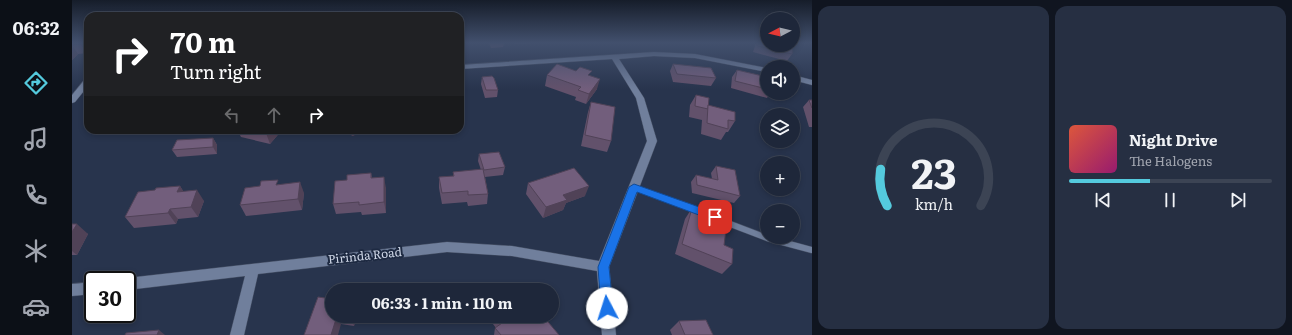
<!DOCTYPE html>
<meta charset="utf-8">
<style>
body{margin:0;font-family:Literata,serif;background:#262f42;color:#f1f3f6;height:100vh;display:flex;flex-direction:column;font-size:15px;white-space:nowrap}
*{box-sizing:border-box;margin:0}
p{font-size:13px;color:#a1a5af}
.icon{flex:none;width:22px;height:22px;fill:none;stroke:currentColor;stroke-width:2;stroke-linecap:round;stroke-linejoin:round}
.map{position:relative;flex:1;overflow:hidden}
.drawer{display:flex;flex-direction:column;gap:6px;padding:6px;background:#101520;width:480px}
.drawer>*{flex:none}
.banner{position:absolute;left:12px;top:12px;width:380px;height:122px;border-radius:12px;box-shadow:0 2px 6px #0003,0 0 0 1px #3c4454;background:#202124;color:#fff;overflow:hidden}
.needle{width:26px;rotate:263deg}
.tools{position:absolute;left:688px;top:12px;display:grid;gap:8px}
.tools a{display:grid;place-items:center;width:40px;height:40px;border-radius:50%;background:#1e273a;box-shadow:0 2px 6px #0003,0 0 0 1px #3c4454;font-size:20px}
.speed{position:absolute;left:12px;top:271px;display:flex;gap:8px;font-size:20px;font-weight:700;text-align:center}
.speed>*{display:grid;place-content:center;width:52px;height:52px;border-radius:50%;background:#1e273a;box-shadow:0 2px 6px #0003,0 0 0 1px #3c4454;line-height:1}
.speed .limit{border:2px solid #111;border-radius:6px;background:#fff;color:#111}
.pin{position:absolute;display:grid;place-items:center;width:34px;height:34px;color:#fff;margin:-17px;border-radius:8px;box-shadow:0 2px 6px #0006}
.me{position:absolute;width:44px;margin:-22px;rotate:355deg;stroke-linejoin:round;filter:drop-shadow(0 0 3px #0008)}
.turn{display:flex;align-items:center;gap:14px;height:84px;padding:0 20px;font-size:18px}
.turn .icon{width:52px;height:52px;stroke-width:2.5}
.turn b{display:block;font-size:28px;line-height:34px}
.lanes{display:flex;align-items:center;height:38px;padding:0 20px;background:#0003;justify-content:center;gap:20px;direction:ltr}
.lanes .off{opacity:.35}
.drawer .card{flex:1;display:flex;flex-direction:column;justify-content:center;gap:6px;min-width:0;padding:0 14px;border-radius:12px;background:#262f42}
.drawer .dial{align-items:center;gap:0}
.dial svg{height:104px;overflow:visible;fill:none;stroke:#3c4454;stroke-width:7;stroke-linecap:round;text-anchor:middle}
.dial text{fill:#f1f3f6;stroke:none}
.song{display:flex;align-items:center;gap:12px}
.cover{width:48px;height:48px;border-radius:6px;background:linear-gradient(135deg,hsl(10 70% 55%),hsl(320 70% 35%))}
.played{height:4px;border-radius:2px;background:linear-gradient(90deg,#54cadd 40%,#3c4454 40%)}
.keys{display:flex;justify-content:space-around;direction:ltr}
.drawer .tiles{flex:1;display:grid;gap:6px;grid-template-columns:repeat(2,1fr)}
.trip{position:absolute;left:253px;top:283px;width:234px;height:40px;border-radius:20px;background:#1e273a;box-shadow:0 2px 6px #0003,0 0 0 1px #3c4454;font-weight:700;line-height:40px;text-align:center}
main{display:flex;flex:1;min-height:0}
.tab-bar{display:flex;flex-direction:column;width:72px;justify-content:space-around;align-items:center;background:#0c1017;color:#a1a5af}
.tab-bar .icon{width:28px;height:28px}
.tab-bar .selected{color:#54cadd}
.tab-bar b{font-size:18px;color:#f1f3f6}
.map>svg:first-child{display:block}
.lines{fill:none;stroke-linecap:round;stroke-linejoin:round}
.lane-far1-casing{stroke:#465065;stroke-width:6}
.lane-casing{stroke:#465065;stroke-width:7}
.street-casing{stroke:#465065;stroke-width:1}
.lane-far1{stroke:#707f9c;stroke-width:5}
.lane{stroke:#707f9c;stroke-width:6}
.street{fill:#707f9c;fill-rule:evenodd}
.wall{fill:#62516b}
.shaded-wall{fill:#504257}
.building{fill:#725e7c;stroke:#504257}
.route{fill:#1a73e8;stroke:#114b97}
.labels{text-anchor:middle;stroke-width:4;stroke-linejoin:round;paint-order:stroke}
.near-street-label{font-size:12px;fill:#cfd7e7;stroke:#1e2a42}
</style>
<main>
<nav class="tab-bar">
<b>06:32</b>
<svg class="icon selected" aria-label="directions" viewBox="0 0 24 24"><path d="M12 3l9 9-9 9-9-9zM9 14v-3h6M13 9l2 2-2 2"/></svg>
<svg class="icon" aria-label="music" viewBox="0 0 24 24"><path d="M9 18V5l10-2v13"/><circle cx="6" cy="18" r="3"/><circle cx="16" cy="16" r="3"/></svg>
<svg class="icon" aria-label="phone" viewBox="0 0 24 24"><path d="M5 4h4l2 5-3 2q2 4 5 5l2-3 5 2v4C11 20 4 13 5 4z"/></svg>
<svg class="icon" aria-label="climate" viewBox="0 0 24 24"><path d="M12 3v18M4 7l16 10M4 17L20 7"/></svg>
<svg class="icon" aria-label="car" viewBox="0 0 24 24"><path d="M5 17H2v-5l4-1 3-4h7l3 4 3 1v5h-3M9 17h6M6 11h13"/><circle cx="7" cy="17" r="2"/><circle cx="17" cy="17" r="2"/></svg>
</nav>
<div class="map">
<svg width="740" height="335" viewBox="0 0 740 335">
<rect width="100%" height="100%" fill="#28344d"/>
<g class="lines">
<defs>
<path id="lane-far1" d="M562 187 635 215"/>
<path id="lane" d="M632 214 695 238 740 250"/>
<g id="street">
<path d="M582 52 623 54 695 68V72L623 58 582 56 547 59 572 98 585 141 537 267 544 335H530L525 271 440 256 375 252 186 274 172 335H158L173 276 55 290V280H50L55 278 375 242 440 246 527 261 575 141 564 98 540 59 388 69V65Z"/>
<path d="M721 75 740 80V85L721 80Z"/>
<path d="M13 79H16V86L3 102 0 103V95Z"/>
<path d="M21 282V294L0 296V284Z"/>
</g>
</defs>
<use href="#lane-far1" class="lane-far1-casing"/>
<use href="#lane" class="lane-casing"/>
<use href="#street" class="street-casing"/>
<use href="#lane-far1" class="lane-far1"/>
<use href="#lane" class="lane"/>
<use href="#street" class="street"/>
</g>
<g class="wall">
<path d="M0 43H16V52L15 53 6 54 0 60Z"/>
<path d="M417 43H432L431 47 419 48Z"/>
<path d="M443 43H460L443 44Z"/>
<path d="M684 43H695L720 54 715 61 681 52Z"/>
<path d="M601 64 644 78 639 86 601 82 598 71Z"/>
<path d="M665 70 695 77V93H698L695 98 659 88 660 77Z"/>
<path d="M475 75 518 76 525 89 514 104 503 100 504 97 473 86Z"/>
<path d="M410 77 426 90 425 97 413 98 409 84Z"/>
<path d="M624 95 636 105 663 121 656 132H654L649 140 629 134 630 120 617 117 618 105Z"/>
<path d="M737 100H740V127H737L731 107Z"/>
<path d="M519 102 539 141 535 152 509 146 516 112Z"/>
<path d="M165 130H210L198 144 169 137Z"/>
<path d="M277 130H297L280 136Z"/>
<path d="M141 138 145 145V154L105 157 100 150Z"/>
<path d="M407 154 433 167 431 175 413 177 416 194 415 204 396 206 395 202 370 204 367 188V177L381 176V172L409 170 406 161Z"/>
<path d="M644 166 668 196 662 203 620 193 619 182 624 175 640 179 639 173Z"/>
<path d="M299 173 300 178 314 188V213L290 215 289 212 264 214 261 204 275 180Z"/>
<path d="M456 183 513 196 494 203 491 210 471 218 454 194Z"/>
<path d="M207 184 232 193 230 210 174 216 168 205Z"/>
<path d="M108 186 111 191 132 201 126 217 106 219 104 224 62 228 53 217Z"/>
<path d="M620 208 652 245 660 264 650 274 603 254 613 219Z"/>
<path d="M0 224 16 234 5 255H0Z"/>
<path d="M260 316H285L282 326 269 324Z"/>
<path d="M415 316H471L487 335H422L423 328H424Z"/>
<path d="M607 321 641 335H600L598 330Z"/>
</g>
<g class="shaded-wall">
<path d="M10 43H16V52L15 53 8 44Z"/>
<path d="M0 45 6 54 0 60Z"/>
<path d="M528 79 525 89 514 104 517 94Z"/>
<path d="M196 130H210L198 144 194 133Z"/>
<path d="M279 130H297L280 136Z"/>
<path d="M141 138 145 145V154L141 147Z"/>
<path d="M312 177 314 188V213L312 202Z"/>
<path d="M228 182 232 193 230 210 226 199Z"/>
<path d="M108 186 115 197 105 192Z"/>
<path d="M517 186 513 196 494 203 491 210 471 218 474 207 491 195Z"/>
<path d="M125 190 132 201 126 217 119 207Z"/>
<path d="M98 209 106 219 104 224 96 213Z"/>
<path d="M5 224 16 234 5 255 0 251V232Z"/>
<path d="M265 316H266L269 324 266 335H259Z"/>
<path d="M279 316H285L282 326 279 317Z"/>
<path d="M87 330 93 335H85Z"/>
</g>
<g class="building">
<path d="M0 43H10L8 44 0 45Z"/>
<path d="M686 43H695V45H721L720 54 686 46Z"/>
<path d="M485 64 504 71 508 67 520 71 516 75 528 79 517 94 506 90 509 87 475 75Z"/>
<path d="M601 64 639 68 644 78 605 74Z"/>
<path d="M665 70 695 77V89L663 81Z"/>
<path d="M420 76 422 78 426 90H414L410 77Z"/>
<path d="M624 95 637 98 636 109 623 106Z"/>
<path d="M737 100H740V108Z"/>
<path d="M519 102 543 107 539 141 513 135Z"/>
<path d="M636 105 663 112V121L656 120V129L635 123Z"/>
<path d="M180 130H196L194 133Z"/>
<path d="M141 138V147L100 150 105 140Z"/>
<path d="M427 152 433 167 412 170 407 154Z"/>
<path d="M644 166 663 170 668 196 625 185 624 175 646 180Z"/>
<path d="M502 168 517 186 491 195 495 200 474 207 456 183Z"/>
<path d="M411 169 416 194 396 195V191L370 193 367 177 382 176 381 172Z"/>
<path d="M299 173V178L312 177V202L287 205V202L261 204 263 181 275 180V175Z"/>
<path d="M206 180 204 185 228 182 226 199 168 205 173 188 188 186 189 181Z"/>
<path d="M108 186 105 192 125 190 119 207 98 209 96 213 53 217 66 192 83 190 84 188Z"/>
<path d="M620 208 655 222 652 245 661 249 660 264 610 244Z"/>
<path d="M0 224H5L0 232Z"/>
<path d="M246 297 260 299V316H265L259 335H232Z"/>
<path d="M424 316H471L487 335H429L423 328 430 323Z"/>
<path d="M634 320 641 335H613L607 321Z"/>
<path d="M87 330 85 335H53L54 333Z"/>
</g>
<linearGradient id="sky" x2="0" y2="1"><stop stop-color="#161d2a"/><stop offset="0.48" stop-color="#42506d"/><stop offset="1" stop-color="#42506d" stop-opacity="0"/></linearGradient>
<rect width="740" height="89" fill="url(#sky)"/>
<path class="route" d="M562 184 647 214 648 217 647 220 643 221 565 192 537 267 541 308 539 312 535 314 531 312 529 308 526 267 557 187Z"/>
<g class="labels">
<g class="near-street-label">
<text transform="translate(293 256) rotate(-6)" y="4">Pirinda Road</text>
</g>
</g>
</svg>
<div class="tools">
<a><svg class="needle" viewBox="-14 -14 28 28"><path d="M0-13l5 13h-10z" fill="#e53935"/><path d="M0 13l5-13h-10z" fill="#a1a5af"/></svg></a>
<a><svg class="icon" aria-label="sound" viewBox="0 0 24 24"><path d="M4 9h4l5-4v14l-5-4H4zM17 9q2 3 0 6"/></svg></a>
<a><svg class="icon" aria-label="layers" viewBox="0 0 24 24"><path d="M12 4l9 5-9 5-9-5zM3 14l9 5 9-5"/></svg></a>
<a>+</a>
<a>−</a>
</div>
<div class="speed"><div class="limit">30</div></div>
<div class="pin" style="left:643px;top:217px;background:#d93025"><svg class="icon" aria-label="arrive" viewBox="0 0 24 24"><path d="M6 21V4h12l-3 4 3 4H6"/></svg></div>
<svg class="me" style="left:535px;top:308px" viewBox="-20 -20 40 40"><circle r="19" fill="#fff"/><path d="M0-13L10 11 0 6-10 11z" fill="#1a73e8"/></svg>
<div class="trip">06:33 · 1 min · 110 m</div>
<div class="banner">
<div class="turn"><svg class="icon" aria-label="right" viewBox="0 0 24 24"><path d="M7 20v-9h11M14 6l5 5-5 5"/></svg><div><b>70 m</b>Turn right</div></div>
<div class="lanes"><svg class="icon off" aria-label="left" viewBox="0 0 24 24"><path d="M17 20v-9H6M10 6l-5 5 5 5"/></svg><svg class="icon off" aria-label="ahead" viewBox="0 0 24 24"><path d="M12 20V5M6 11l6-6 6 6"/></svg><svg class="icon" aria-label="right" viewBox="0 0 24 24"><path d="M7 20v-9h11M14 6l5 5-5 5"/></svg></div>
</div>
</div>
<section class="drawer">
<div class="tiles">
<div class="card dial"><svg viewBox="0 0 100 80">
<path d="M14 69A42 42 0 1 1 86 69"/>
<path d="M14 69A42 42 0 0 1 9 41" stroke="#54cadd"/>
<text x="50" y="56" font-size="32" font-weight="700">23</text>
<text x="50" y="72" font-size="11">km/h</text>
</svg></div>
<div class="card">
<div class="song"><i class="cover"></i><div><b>Night Drive</b><p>The Halogens</p></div></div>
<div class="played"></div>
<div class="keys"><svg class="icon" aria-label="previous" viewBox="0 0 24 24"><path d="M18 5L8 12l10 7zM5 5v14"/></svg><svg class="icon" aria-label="pause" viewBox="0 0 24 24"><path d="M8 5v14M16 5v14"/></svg><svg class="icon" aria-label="next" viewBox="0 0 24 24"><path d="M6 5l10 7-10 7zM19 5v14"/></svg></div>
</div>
</div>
</section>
</main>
